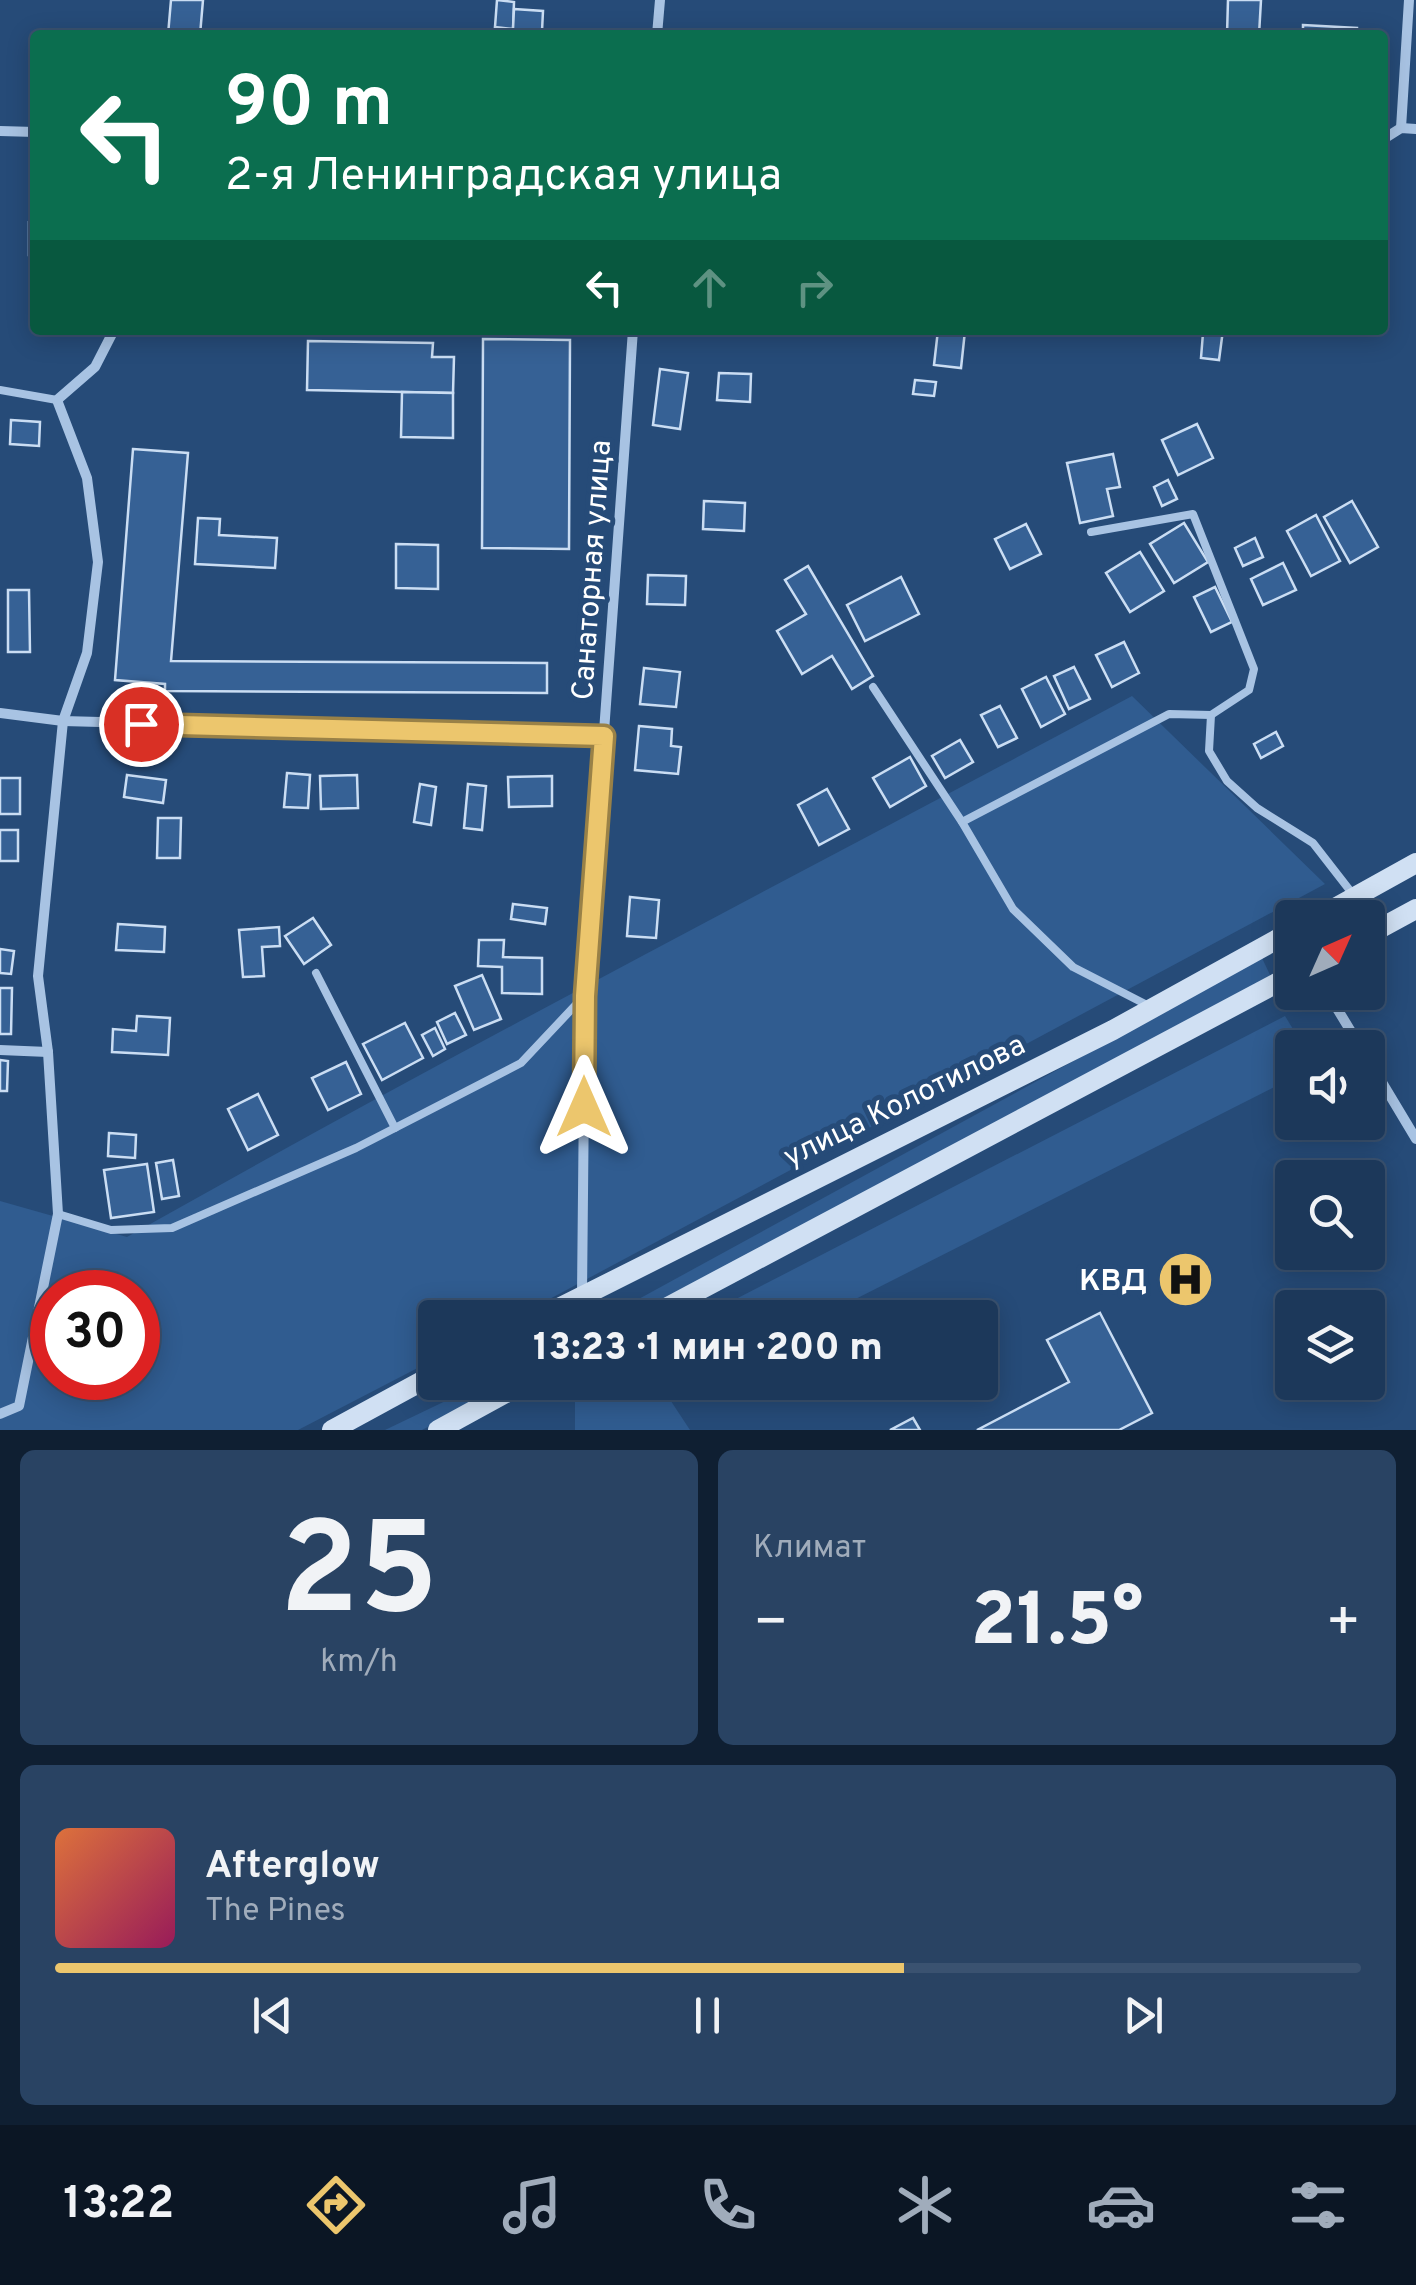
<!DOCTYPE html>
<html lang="ru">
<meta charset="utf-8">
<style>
body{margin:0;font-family:Overpass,sans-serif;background:#294363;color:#f1f3f6;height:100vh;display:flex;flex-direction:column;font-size:38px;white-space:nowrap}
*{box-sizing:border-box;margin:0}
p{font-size:32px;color:#a0acbb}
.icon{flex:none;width:55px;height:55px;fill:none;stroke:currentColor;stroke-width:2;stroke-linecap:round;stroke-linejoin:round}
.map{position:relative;height:1430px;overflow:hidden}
.details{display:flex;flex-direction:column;gap:20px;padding:20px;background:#0f1f32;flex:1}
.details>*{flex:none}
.banner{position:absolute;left:30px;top:30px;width:1358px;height:305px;border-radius:10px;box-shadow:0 5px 25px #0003,0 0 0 2px #3a5270;background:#0b6e4f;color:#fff;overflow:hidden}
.needle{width:65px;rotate:45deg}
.fabs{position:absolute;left:1275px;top:900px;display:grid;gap:20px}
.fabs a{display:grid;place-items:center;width:110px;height:110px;border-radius:10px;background:#1c385a;box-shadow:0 5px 25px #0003,0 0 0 2px #3a5270;font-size:50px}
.speed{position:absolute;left:30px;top:1270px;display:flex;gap:20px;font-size:50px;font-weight:700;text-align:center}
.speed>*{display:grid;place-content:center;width:130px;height:130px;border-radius:50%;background:#1c385a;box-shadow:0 5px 25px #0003,0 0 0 2px #3a5270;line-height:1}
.speed .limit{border:15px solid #d22;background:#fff;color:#111}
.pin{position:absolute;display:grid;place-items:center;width:85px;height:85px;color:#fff;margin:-42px;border:5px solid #fff;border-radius:50%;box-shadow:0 2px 10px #0007}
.me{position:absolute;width:110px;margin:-55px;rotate:0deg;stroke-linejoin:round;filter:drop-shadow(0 0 8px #0008)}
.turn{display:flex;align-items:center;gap:35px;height:210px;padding:0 30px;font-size:45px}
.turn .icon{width:130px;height:130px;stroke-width:2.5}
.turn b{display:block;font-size:70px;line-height:85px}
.lanes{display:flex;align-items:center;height:95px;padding:0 30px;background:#0003;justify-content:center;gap:50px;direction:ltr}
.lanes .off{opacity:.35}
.big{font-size:75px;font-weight:800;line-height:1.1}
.details .card{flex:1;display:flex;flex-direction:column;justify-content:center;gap:15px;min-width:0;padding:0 35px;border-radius:15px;background:#294363}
.details .dial{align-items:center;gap:0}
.dial b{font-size:130px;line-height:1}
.song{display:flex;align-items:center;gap:30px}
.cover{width:120px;height:120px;border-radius:15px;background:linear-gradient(135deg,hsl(20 70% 55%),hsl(330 70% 35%))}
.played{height:10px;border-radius:5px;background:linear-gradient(90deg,#ecc66d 65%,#3a5270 65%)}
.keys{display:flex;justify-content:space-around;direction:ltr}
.heat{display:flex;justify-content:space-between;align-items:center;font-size:55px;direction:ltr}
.details .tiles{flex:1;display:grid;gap:20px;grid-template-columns:1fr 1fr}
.card:last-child{grid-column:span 2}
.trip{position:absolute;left:418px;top:1300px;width:580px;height:100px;border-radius:10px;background:#1c385a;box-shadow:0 5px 25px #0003,0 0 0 2px #3a5270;font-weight:800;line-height:100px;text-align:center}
.tab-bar{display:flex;height:160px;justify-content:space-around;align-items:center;background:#0b1624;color:#a0acbb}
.tab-bar .icon{width:70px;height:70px}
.tab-bar .selected{color:#ecc66d}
.tab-bar b{font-size:45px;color:#f1f3f6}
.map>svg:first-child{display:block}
.green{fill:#305c90;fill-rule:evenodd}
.building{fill:#366195;stroke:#caddf3;stroke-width:2.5}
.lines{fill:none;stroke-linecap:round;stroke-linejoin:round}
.lane{stroke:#a8c3e3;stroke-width:8}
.street{stroke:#a8c3e3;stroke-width:10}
.secondary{stroke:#d0e0f3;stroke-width:20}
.route-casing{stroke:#998147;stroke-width:25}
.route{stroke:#ecc66d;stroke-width:18}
.labels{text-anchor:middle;stroke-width:10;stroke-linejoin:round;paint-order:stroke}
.street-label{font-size:30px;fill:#fff;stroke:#264b78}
.poi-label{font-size:30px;font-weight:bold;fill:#fff;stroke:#264b78;text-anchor:end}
</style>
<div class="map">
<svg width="1416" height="1430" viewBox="0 0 1416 1430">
<rect width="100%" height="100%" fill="#264b78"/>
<g class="green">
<path d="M1132 696 1325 884 516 1317 435 1318V1359L298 1430H0V1201L127 1237C458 1050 797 875 1132 696ZM52 1292H138V1378H52Z"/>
<path d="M1262 958 1271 977 632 1317 604 1318Z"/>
<path d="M1285 1016 1304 1047 1292 1048V1078L820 1317H701Z"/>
<path d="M483 1383H511L422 1430H385Z"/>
<path d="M575 1383H659L690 1430H575Z"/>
</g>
<g class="building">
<path d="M171 0H203L200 35H168Z"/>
<path d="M497 0 514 2 513 29 495 27Z"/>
<path d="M1228 0H1261L1259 35H1227Z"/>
<path d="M514 9 543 11 542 31 513 29Z"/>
<path d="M1303 25 1357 28V35H1303Z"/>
<path d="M35 221V255H29V222Z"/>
<path d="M364 330H481V333L364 332Z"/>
<path d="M938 330 965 331 961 368 934 365Z"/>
<path d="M1181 330H1223L1219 360 1201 358 1203 333Z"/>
<path d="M483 339 570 340 569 549 482 548Z"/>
<path d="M308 341 433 343 432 357H454L453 393 307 390Z"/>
<path d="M660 369 688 373 680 429 653 425Z"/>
<path d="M719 373 751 374 750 402 717 400Z"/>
<path d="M915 380 936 382 934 396 913 394Z"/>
<path d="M402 392 453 393V438L401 437Z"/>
<path d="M11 420 40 422 39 446 10 444Z"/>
<path d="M1197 424 1213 458 1178 475 1162 440Z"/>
<path d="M133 449 188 453 171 661 547 663V693L165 691V684L115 680Z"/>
<path d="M1113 454 1120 487 1107 489 1113 516 1080 523 1067 463Z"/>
<path d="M1168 480 1177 499 1162 506 1154 487Z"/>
<path d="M704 501 745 503 744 531 703 529Z"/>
<path d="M1352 501 1378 547 1350 563 1324 517Z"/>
<path d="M1316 515 1340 561 1311 576 1287 531Z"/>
<path d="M198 518 220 519 219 535 277 538 275 568 195 564Z"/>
<path d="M1184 523 1208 562 1174 583 1150 544Z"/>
<path d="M1026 524 1041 554 1010 569 995 539Z"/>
<path d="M1255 538 1263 557 1243 566 1235 548Z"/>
<path d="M396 544 438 545V589L396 588Z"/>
<path d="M1140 552 1164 591 1130 612 1106 573Z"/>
<path d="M1283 563 1296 590 1263 605 1251 579Z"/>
<path d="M808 566 873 676 852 689 832 656 802 674 777 631 806 614 785 580Z"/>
<path d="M648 575 686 576 685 605 647 604Z"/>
<path d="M901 577 919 614 865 641 847 605Z"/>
<path d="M1215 587 1232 622 1211 632 1194 597Z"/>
<path d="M8 590H29L30 652H8Z"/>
<path d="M1124 642 1139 673 1112 687 1096 655Z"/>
<path d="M1074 667 1090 699 1069 709 1054 676Z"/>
<path d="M644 668 680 672 676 707 640 704Z"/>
<path d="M1046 677 1065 714 1041 727 1022 689Z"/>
<path d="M1000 706 1017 738 998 747 981 715Z"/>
<path d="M639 726 672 729 671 746 681 747 678 774 635 770Z"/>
<path d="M1276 732 1283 746 1261 758 1254 744Z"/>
<path d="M960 740 973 762 945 778 932 756Z"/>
<path d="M910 757 926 786 890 807 873 778Z"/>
<path d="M287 773 310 775 308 808 284 807Z"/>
<path d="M127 775 166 780 163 803 124 797Z"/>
<path d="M357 775 358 808 321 809 320 776Z"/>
<path d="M552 776V806L509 807 508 777Z"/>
<rect x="0" y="778" width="20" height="36"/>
<path d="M420 784 436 787 431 825 414 822Z"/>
<path d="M468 784 486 786 482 830 464 828Z"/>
<path d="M827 789 849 829 819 845 798 805Z"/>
<path d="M158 818H181L180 858H157Z"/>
<rect x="0" y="830" width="18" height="31"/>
<path d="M630 897 659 900 656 938 627 936Z"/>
<path d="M513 904 547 908 545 924 511 919Z"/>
<path d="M313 918 331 945 304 964 285 936Z"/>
<path d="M118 924 165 927 164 952 116 950Z"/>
<path d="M279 927 280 946 262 947 264 976 243 977 239 930Z"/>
<path d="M479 940H504L503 957 542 958V994L502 993V967L478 966Z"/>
<path d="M0 949 14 951 11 974 0 973Z"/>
<path d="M482 975 501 1019 474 1030 455 986Z"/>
<path d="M0 988H12L11 1034H0Z"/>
<path d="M455 1013 466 1035 447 1044 437 1022Z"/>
<path d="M137 1016 170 1018 168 1055 112 1052 113 1029 136 1031Z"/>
<path d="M405 1023 423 1058 382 1080 363 1044Z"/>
<path d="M435 1028 445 1049 433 1056 422 1035Z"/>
<path d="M0 1060 8 1061 7 1091H0Z"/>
<path d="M346 1062 361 1094 328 1110 312 1078Z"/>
<path d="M258 1094 278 1135 248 1150 228 1109Z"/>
<path d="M109 1133 136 1135 135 1158 108 1156Z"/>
<path d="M173 1160 179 1196 162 1199 156 1163Z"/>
<path d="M147 1164 154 1212 111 1218 104 1170Z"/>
<path d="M1100 1313 1152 1413 1119 1430H977L1069 1382 1047 1340Z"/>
<path d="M913 1418 920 1430H890Z"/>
</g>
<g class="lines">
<g class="lane">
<path d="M0 390 57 400"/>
<path d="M873 687 962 822 1013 909 1073 967 1149 1006"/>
<path d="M1211 715 1209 751 1227 781 1257 808 1313 843 1355 897"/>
<path d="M962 822 1169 714 1211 715 1249 690 1254 669 1193 514 1091 532"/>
<path d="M316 973 395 1128"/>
<path d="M58 1214 111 1230 172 1228 356 1148 521 1063 585 995"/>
</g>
<g class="street">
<path d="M657 35 660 0"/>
<path d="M1401 128 1409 0"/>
<path d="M0 131 35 132"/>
<path d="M1382 140 1401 128 1416 129"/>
<path d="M0 713 63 721 604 736"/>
<path d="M1327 992 1361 1048"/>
<path d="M0 1050 48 1052"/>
<path d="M1368 1059 1416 1139"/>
<path d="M582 1294 585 995 633 330"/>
<path d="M0 1414 19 1406 58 1214 48 1052 38 976 63 721 87 653 98 562 87 478 57 400 95 367 114 330"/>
</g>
<g class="secondary">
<path d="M1317 918 1416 863"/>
<path d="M1368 935 1416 909"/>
<path d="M539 1318 1113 1030 1292 931"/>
<path d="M647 1318 1292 975"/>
<path d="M332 1430 435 1374"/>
<path d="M438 1430 526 1382"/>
</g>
</g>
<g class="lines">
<defs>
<path id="route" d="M141 724 604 736 585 996 584 1107"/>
</defs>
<use href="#route" class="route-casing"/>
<use href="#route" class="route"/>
</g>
<defs>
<symbol id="hospital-disc" viewBox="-11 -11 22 22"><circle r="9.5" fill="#ecc66d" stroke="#264b78"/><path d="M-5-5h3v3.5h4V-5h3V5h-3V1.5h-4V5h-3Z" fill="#111"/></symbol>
</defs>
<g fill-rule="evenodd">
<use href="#hospital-disc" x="1154" y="1248" width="63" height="63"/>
</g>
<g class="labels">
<g class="street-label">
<text transform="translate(591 570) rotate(-86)" y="10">Санаторная улица</text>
<text transform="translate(904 1100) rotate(-26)" y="10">улица Колотилова</text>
</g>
<g class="poi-label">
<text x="1147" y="1290">КВД</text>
</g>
</g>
</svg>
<div class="fabs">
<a><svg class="needle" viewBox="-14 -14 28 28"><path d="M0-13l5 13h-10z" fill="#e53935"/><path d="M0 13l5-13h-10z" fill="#a0acbb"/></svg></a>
<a><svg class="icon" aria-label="sound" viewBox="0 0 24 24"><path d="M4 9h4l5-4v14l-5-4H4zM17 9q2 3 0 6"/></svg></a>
<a><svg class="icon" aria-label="search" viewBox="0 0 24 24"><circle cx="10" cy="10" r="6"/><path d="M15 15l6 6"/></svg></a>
<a><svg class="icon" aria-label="layers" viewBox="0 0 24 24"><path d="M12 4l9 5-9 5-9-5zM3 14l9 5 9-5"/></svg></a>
</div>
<div class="speed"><div class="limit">30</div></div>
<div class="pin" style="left:141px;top:724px;background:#d93025"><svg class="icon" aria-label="arrive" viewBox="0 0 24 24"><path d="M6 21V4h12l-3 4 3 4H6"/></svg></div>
<svg class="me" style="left:584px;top:1107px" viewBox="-20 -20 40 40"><path d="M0-17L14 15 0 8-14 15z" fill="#ecc66d" stroke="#fff" stroke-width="4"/></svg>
<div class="trip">13:23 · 1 мин · 200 m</div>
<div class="banner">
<div class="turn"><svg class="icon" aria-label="left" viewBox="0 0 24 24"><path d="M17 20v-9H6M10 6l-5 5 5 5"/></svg><div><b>90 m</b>2-я Ленинградская улица</div></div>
<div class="lanes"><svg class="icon" aria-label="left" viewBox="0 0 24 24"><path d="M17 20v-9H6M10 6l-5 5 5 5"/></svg><svg class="icon off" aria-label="ahead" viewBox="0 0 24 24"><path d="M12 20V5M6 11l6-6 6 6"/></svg><svg class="icon off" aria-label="right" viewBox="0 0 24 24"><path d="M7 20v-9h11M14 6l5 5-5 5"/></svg></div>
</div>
</div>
<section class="details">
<div class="tiles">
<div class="card dial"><b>25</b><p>km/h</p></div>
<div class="card"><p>Климат</p>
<div class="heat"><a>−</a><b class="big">21.5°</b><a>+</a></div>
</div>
<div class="card">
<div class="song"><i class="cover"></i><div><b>Afterglow</b><p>The Pines</p></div></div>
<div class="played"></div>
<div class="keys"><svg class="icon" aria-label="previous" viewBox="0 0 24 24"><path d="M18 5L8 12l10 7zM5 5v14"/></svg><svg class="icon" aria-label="pause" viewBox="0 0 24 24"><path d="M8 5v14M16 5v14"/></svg><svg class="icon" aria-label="next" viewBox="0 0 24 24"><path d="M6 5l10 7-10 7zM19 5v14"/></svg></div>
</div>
</div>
</section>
<nav class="tab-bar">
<b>13:22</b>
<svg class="icon selected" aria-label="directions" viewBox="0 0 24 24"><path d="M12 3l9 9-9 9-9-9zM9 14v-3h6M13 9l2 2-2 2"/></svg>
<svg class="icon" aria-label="music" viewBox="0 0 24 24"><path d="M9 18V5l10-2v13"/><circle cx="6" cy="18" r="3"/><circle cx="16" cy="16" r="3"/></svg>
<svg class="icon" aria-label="phone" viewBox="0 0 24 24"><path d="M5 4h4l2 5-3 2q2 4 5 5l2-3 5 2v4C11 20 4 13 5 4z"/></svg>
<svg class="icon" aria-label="climate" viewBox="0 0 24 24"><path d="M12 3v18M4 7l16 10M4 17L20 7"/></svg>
<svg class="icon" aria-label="car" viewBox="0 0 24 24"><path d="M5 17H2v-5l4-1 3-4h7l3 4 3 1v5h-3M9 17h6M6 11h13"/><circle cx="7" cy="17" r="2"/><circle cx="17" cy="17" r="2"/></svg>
<svg class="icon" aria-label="filters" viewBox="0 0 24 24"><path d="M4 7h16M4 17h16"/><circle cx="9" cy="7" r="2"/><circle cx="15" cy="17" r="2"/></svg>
</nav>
